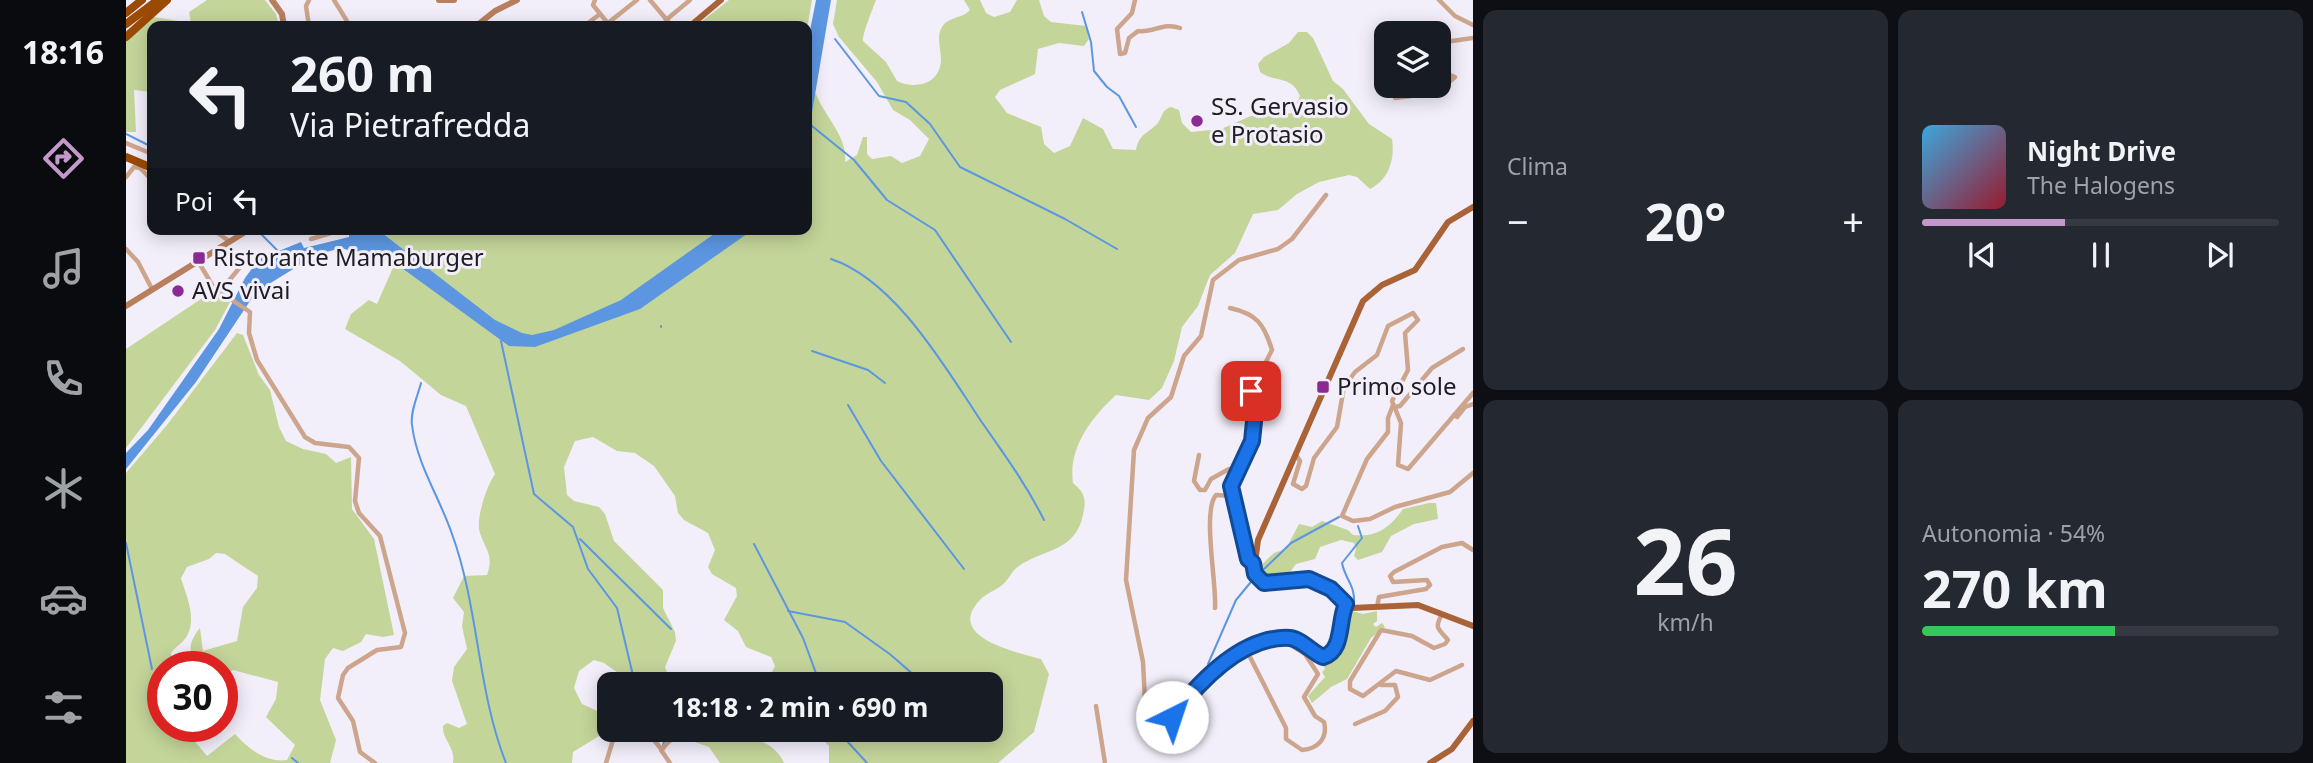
<!DOCTYPE html>
<html lang="it">
<meta charset="utf-8">
<style>
body{margin:0;font-family:"Noto Sans",sans-serif;background:#242831;color:#f1f3f6;height:100vh;display:flex;flex-direction:column;font-size:26px;white-space:nowrap}
*{box-sizing:border-box;margin:0}
p{font-size:23px;color:#9ea1a6}
.icon{flex:none;width:38px;height:38px;fill:none;stroke:currentColor;stroke-width:2;stroke-linecap:round;stroke-linejoin:round}
.map{position:relative;flex:1;overflow:hidden}
.side{display:flex;flex-direction:column;gap:10px;padding:10px;background:#0d0f14;width:840px}
.side>*{flex:none}
.hud{position:absolute;left:21px;top:21px;width:665px;height:214px;border-radius:14px;box-shadow:0 4px 18px #0003;background:#171b24;color:#f1f3f6;overflow:hidden}
.controls{position:absolute;left:1248px;top:21px;display:grid;gap:14px}
.controls a{display:grid;place-items:center;width:77px;height:77px;border-radius:14px;background:#171b24;box-shadow:0 4px 18px #0003;font-size:35px}
.speed{position:absolute;left:21px;top:651px;display:flex;gap:14px;font-size:35px;font-weight:700;text-align:center}
.speed>*{display:grid;place-content:center;width:91px;height:91px;border-radius:50%;background:#171b24;box-shadow:0 4px 18px #0003;line-height:1}
.speed .limit{border:10px solid #d22;background:#fff;color:#111}
.pin{position:absolute;display:grid;place-items:center;width:60px;height:60px;color:#fff;margin:-30px;border-radius:14px;box-shadow:0 4px 10px #0006}
.me{position:absolute;width:77px;margin:-38px;rotate:41deg;stroke-linejoin:round;filter:drop-shadow(0 0 5px #0008)}
.turn{display:flex;align-items:center;gap:24px;height:147px;padding:0 28px;font-size:32px}
.turn .icon{width:91px;height:91px;stroke-width:2.5}
.turn b{display:block;font-size:49px;line-height:60px}
.then{display:flex;align-items:center;height:66px;padding:0 28px;background:#0003;gap:14px;font-size:26px}
.big{font-size:52px;font-weight:700;line-height:1.1}
.side .tile{flex:1;display:flex;flex-direction:column;justify-content:center;gap:10px;min-width:0;padding:0 24px;border-radius:14px;background:#242831}
.side .dial{align-items:center;gap:0}
.dial b{font-size:91px;line-height:1}
.song{display:flex;align-items:center;gap:21px}
.cover{width:84px;height:84px;border-radius:10px;background:linear-gradient(135deg,hsl(200 70% 55%),hsl(350 70% 35%))}
.played{height:7px;border-radius:4px;background:linear-gradient(90deg,#c399ca 40%,#363941 40%)}
.keys{display:flex;justify-content:space-around;direction:ltr}
.heat{display:flex;justify-content:space-between;align-items:center;font-size:38px;direction:ltr}
.charge{height:10px;border-radius:5px;background:linear-gradient(90deg,#34c759 54%,#363941 0)}
.side .tiles{flex:1;display:grid;gap:10px;grid-template-columns:repeat(2,1fr)}
.trip{position:absolute;left:471px;top:672px;width:406px;height:70px;border-radius:14px;background:#171b24;box-shadow:0 4px 18px #0003;font-weight:700;line-height:70px;text-align:center}
main{display:flex;flex:1;min-height:0}
.dock{display:flex;flex-direction:column;width:126px;justify-content:space-around;align-items:center;background:#090b0e;color:#9ea1a6}
.dock .icon{width:49px;height:49px}
.dock .selected{color:#c399ca}
.dock b{font-size:32px;color:#f1f3f6}
.map>svg:first-child{display:block}
.green{fill:#c4d59a;fill-rule:evenodd}
.water{fill:#5c96e1}
.lines{fill:none;stroke-linecap:round;stroke-linejoin:round}
.stream{stroke:#5c96e1;stroke-width:2}
.street{stroke:#cda58d;stroke-width:4.5}
.secondary{stroke:#b97f5c;stroke-width:6}
.primary{stroke:#a96336;stroke-width:6}
.highway{stroke:#9b4a03;stroke-width:8}
.route-casing{stroke:#114b97;stroke-width:18}
.route{stroke:#1a73e8;stroke-width:12}
.poi-dot{fill:#8a2b94;stroke:#f2eefa;stroke-width:2.5}
.labels{text-anchor:middle;stroke-width:6;stroke-linejoin:round;paint-order:stroke}
.poi-label{font-size:24px;fill:#1f1d22;stroke:#f2eefa;text-anchor:start}
</style>
<main>
<nav class="dock">
<b>18:16</b>
<svg class="icon selected" aria-label="directions" viewBox="0 0 24 24"><path d="M12 3l9 9-9 9-9-9zM9 14v-3h6M13 9l2 2-2 2"/></svg>
<svg class="icon" aria-label="music" viewBox="0 0 24 24"><path d="M9 18V5l10-2v13"/><circle cx="6" cy="18" r="3"/><circle cx="16" cy="16" r="3"/></svg>
<svg class="icon" aria-label="phone" viewBox="0 0 24 24"><path d="M5 4h4l2 5-3 2q2 4 5 5l2-3 5 2v4C11 20 4 13 5 4z"/></svg>
<svg class="icon" aria-label="climate" viewBox="0 0 24 24"><path d="M12 3v18M4 7l16 10M4 17L20 7"/></svg>
<svg class="icon" aria-label="car" viewBox="0 0 24 24"><path d="M5 17H2v-5l4-1 3-4h7l3 4 3 1v5h-3M9 17h6M6 11h13"/><circle cx="7" cy="17" r="2"/><circle cx="17" cy="17" r="2"/></svg>
<svg class="icon" aria-label="filters" viewBox="0 0 24 24"><path d="M4 7h16M4 17h16"/><circle cx="9" cy="7" r="2"/><circle cx="15" cy="17" r="2"/></svg>
</nav>
<div class="map">
<svg width="1347" height="763" viewBox="0 0 1347 763">
<rect width="100%" height="100%" fill="#f2eefa"/>
<g class="green">
<path d="M81 0H139L150 14 153 26H26V92L8 90 10 132H0V41L28 17 65 23 63 12Z"/>
<path d="M603 0H686L681 29V26H570Z"/>
<path d="M711 0H750C747 8 736 35 737 41L760 62 771 81C789 90 815 84 815 59 815 49 810 37 816 27 823 16 836 19 844 10L838 0H854L860 13 868 17 884 12 891 0H913L918 16 925 22 960 26 963 39 958 46 933 43 912 49 909 74 874 90 869 97 881 113 915 127 918 144 928 153 944 146 957 118 977 129 987 149 1010 150C1013 134 1021 134 1031 124 1037 117 1035 110 1045 107L1053 110 1056 123 1065 132 1095 129 1141 109 1158 114 1166 113 1174 96C1166 75 1149 83 1134 72L1132 64 1138 57 1163 43 1172 32H1181L1187 38 1207 81 1217 89 1243 124 1266 139C1269 160 1263 179 1244 189L1231 177 1223 175 1193 182 1171 194 1152 210 1127 214 1109 253 1084 275 1072 306 1056 327 1048 361 1036 388 1023 400 990 395C965 418 942 448 947 483 960 494 960 500 957 515 949 552 919 548 893 566 885 571 883 580 875 586 868 591 859 594 853 601 820 637 889 652 915 659L923 674 908 732 872 763H703V746C688 727 664 739 643 730H864V684H640L649 666 645 657 620 647 612 631 598 620 611 596 610 588 586 574 582 567 589 550 582 533 558 520 552 513 549 496 528 466 509 453 491 451 467 437 449 441 438 467 441 495 448 501 473 507 479 514 488 541 537 590V608L549 632 550 641 539 667 545 684H508L478 663 468 660 453 671 448 688 456 704 480 715 483 725 478 733 447 752 446 763H327C330 747 316 740 317 726L321 723 333 728 341 724 326 681 328 667 341 649 336 626 338 612 327 598 338 576 361 575C368 555 360 551 354 533 349 520 361 485 369 474L340 406 315 395 274 361 219 329 225 314 243 300 251 304 269 263 281 252 251 229H681V92L690 94C699 117 722 137 719 162L731 155 737 137H741V154L746 159 765 156 776 163 794 156 803 139 784 120 767 110 751 82 713 37 707 24Z"/>
<path d="M87 291 104 302 89 330 0 448V349Z"/>
<path d="M111 333 117 335 133 375 144 390 153 427 160 441 177 449 200 454 210 463 225 457 226 509 248 539 268 635 257 637 240 634 235 642 217 651 207 648 199 659 194 700 210 740 204 763H0V473L41 425ZM90 553 99 554 132 576 131 588 117 607 111 641 77 651 74 628C63 641 62 651 69 667H96V676L107 670 152 682 150 699 140 717 169 745 161 760C139 763 122 748 109 734L81 756C68 740 58 726 37 726V667H47L45 653C49 647 58 642 61 636 71 618 60 595 55 578L61 567 83 559Z"/>
<path d="M1303 503H1310L1312 519 1288 524 1265 536 1256 552 1232 560 1228 556 1230 549 1228 543 1215 540 1194 547 1189 559 1170 564 1159 579 1145 581 1139 579 1133 567 1148 553 1160 549 1173 524 1186 527 1196 521 1222 530 1227 535C1251 538 1264 527 1277 509Z"/>
<path d="M1222 610 1237 614 1251 611V621L1247 624 1250 627 1256 623 1259 627 1245 638 1221 679 1205 687 1186 703 1182 696 1199 677 1196 672 1199 669 1195 661C1220 656 1212 627 1222 610Z"/>
<path d="M559 730C588 730 645 731 658 763H594L583 747 557 738Z"/>
</g>
<g class="water">
<path d="M690 0H705L681 142V46Z"/>
<path d="M251 229 369 320 396 333 406 335 428 330 495 300 595 229H628L514 309 409 347 383 346 269 263 215 248 190 255 130 292 70 382 0 469V453L22 430 93 329 119 278 133 259 175 242 178 248 223 237V230Z"/>
</g>
<g class="lines">
<g class="stream">
<path d="M956 12 965 42 968 71 981 87 993 96 1010 127"/>
<path d="M709 39 753 96 780 102 804 124 834 167 939 219 991 249"/>
<path d="M681 122 728 160 761 200 809 230 885 342"/>
<path d="M0 134 26 147"/>
<path d="M131 230 155 254"/>
<path d="M705 259C769 280 819 367 855 421 878 454 900 484 918 520"/>
<path d="M535 327V326"/>
<path d="M375 341 408 494 447 527 462 569 491 608 509 684"/>
<path d="M686 351 742 370 759 383"/>
<path d="M295 383C292 395 284 412 286 425 291 465 313 496 326 534 353 608 351 690 380 763"/>
<path d="M722 405 755 461 838 569"/>
<path d="M454 539 545 629"/>
<path d="M0 543 26 669"/>
<path d="M628 544 677 638 694 684"/>
<path d="M1134 573 1165 543 1213 517"/>
<path d="M1228 602C1229 585 1219 579 1216 563L1236 538 1232 526"/>
<path d="M662 611 719 622 765 655 789 676"/>
<path d="M1082 664 1110 600 1129 577"/>
<path d="M711 730 741 763"/>
<path d="M537 745 540 736 537 730"/>
<path d="M166 758 172 763"/>
</g>
<g class="street">
<path d="M183 0 180 6 183 26"/>
<path d="M208 0 224 26"/>
<path d="M469 0 467 5 484 26"/>
<path d="M524 0 546 26"/>
<path d="M1009 0 1006 13 991 29 994 54 999 53 1003 38 1012 31C1028 33 1037 22 1054 28"/>
<path d="M1313 0 1329 16 1347 25"/>
<path d="M540 20 564 0"/>
<path d="M482 23 511 0"/>
<path d="M458 26 474 14"/>
<path d="M1312 43 1347 38"/>
<path d="M1312 70 1329 77 1322 83 1312 84"/>
<path d="M1269 98 1285 96 1308 86"/>
<path d="M0 143 26 154"/>
<path d="M0 177 8 167 14 168 26 180"/>
<path d="M1200 195 1166 239 1152 249 1113 260 1087 280 1075 336 1058 356 1045 397 1022 418 1008 450 1000 580 1017 662 1019 701 1037 718 1044 719C1077 683 1110 639 1163 638 1177 638 1186 657 1201 656 1217 644 1211 621 1220 604"/>
<path d="M86 229 103 241"/>
<path d="M185 239 218 229"/>
<path d="M0 249 12 262 26 289"/>
<path d="M72 261 88 288 124 312 123 333 131 360 179 437 189 443 223 447 233 458 229 501 233 513 254 536 279 633 275 647 251 650 222 668 217 675 212 698 227 721 234 752 249 763"/>
<path d="M93 293 123 256"/>
<path d="M1104 308C1131 314 1138 324 1146 350L1125 391"/>
<path d="M1267 405 1262 418V432L1241 459 1216 516 1227 521 1244 519 1269 507 1324 492 1347 473"/>
<path d="M1269 407 1274 406 1306 368 1337 349"/>
<path d="M1099 411 1104 388 1110 378H1117L1130 402 1126 441 1105 486 1122 559 1127 563"/>
<path d="M1328 415 1331 417 1339 407 1347 404"/>
<path d="M1073 455 1068 481 1074 490H1079L1085 479 1103 469 1109 472"/>
<path d="M1170 455 1174 461 1167 484 1176 489 1180 486 1188 458 1211 427 1218 387 1229 372 1251 355 1262 326 1287 313 1292 320 1279 333 1282 370 1266 401 1275 423 1272 465 1282 469 1347 393"/>
<path d="M1251 607 1253 597 1300 589 1304 585 1301 580 1267 582 1264 576 1268 572 1316 547 1336 543 1347 550"/>
<path d="M1089 608C1091 585 1076 511 1090 495L1106 496"/>
<path d="M1316 614C1308 629 1312 628 1322 640L1319 644 1308 648 1286 636 1255 630 1224 681V689L1237 696 1270 671 1304 680 1336 665"/>
<path d="M1124 657 1160 728V739L1176 750C1192 749 1202 738 1198 722L1189 716 1178 697 1192 674 1179 654 1165 645 1163 638"/>
<path d="M970 706 979 763"/>
<path d="M1229 724 1259 711 1272 697 1269 685H1255"/>
<path d="M520 730 536 750C552 722 598 731 624 736L627 730"/>
<path d="M535 750 544 763"/>
<path d="M480 763 490 730"/>
</g>
<g class="secondary">
<path d="M146 0 156 14 158 26"/>
<path d="M313 0H328"/>
<path d="M350 26 369 11 391 0"/>
<path d="M0 306 124 229"/>
</g>
<g class="primary">
<path d="M564 26 595 0"/>
<path d="M1347 207 1322 222 1289 270 1256 285 1237 301 1132 540 1128 570 1138 583 1183 579 1205 589 1226 608 1292 605 1347 626"/>
<path d="M1304 763 1326 749 1347 721"/>
</g>
<g class="highway">
<path d="M0 13 16 0"/>
<path d="M0 24 32 0"/>
<path d="M0 37 41 0"/>
<path d="M0 157 26 168"/>
</g>
</g>
<g class="lines">
<defs>
<path id="route" d="M1046 717C1073 682 1116 635 1164 638 1175 639 1187 653 1197 657 1218 651 1212 621 1220 604L1205 589 1183 579 1138 583 1129 574 1127 563 1122 559 1105 486 1126 441 1130 402 1125 391"/>
</defs>
<use href="#route" class="route-casing"/>
<use href="#route" class="route"/>
</g>
<g class="poi-dot">
<circle cx="1071" cy="121" r="7"/>
<rect x="66" y="251" width="14" height="14" rx="3.5"/>
<circle cx="52" cy="291" r="7"/>
<rect x="1190" y="380" width="14" height="14" rx="3.5"/>
</g>
<g class="labels">
<g class="poi-label">
<text x="1085" y="115">SS. Gervasio<tspan x="1085" dy="28">e Protasio</tspan></text>
<text x="87" y="266">Ristorante Mamaburger</text>
<text x="66" y="299">AVS vivai</text>
<text x="1211" y="395">Primo sole</text>
</g>
</g>
</svg>
<div class="controls">
<a><svg class="icon" aria-label="layers" viewBox="0 0 24 24"><path d="M12 4l9 5-9 5-9-5zM3 14l9 5 9-5"/></svg></a>
</div>
<div class="speed"><div class="limit">30</div></div>
<div class="pin" style="left:1125px;top:391px;background:#d93025"><svg class="icon" aria-label="arrive" viewBox="0 0 24 24"><path d="M6 21V4h12l-3 4 3 4H6"/></svg></div>
<svg class="me" style="left:1046px;top:717px" viewBox="-20 -20 40 40"><circle r="19" fill="#fff"/><path d="M0-13L10 11 0 6-10 11z" fill="#1a73e8"/></svg>
<div class="trip">18:18 · 2 min · 690 m</div>
<div class="hud">
<div class="turn"><svg class="icon" aria-label="left" viewBox="0 0 24 24"><path d="M17 20v-9H6M10 6l-5 5 5 5"/></svg><div><b>260 m</b>Via Pietrafredda</div></div>
<div class="then">Poi<svg class="icon" aria-label="left" viewBox="0 0 24 24"><path d="M17 20v-9H6M10 6l-5 5 5 5"/></svg></div>
</div>
</div>
<section class="side">
<div class="tiles">
<div class="tile"><p>Clima</p>
<div class="heat"><a>−</a><b class="big">20°</b><a>+</a></div>
</div>
<div class="tile">
<div class="song"><i class="cover"></i><div><b>Night Drive</b><p>The Halogens</p></div></div>
<div class="played"></div>
<div class="keys"><svg class="icon" aria-label="previous" viewBox="0 0 24 24"><path d="M18 5L8 12l10 7zM5 5v14"/></svg><svg class="icon" aria-label="pause" viewBox="0 0 24 24"><path d="M8 5v14M16 5v14"/></svg><svg class="icon" aria-label="next" viewBox="0 0 24 24"><path d="M6 5l10 7-10 7zM19 5v14"/></svg></div>
</div>
<div class="tile dial"><b>26</b><p>km/h</p></div>
<div class="tile"><p>Autonomia · 54%</p><b class="big">270 km</b><div class="charge"></div></div>
</div>
</section>
</main>
